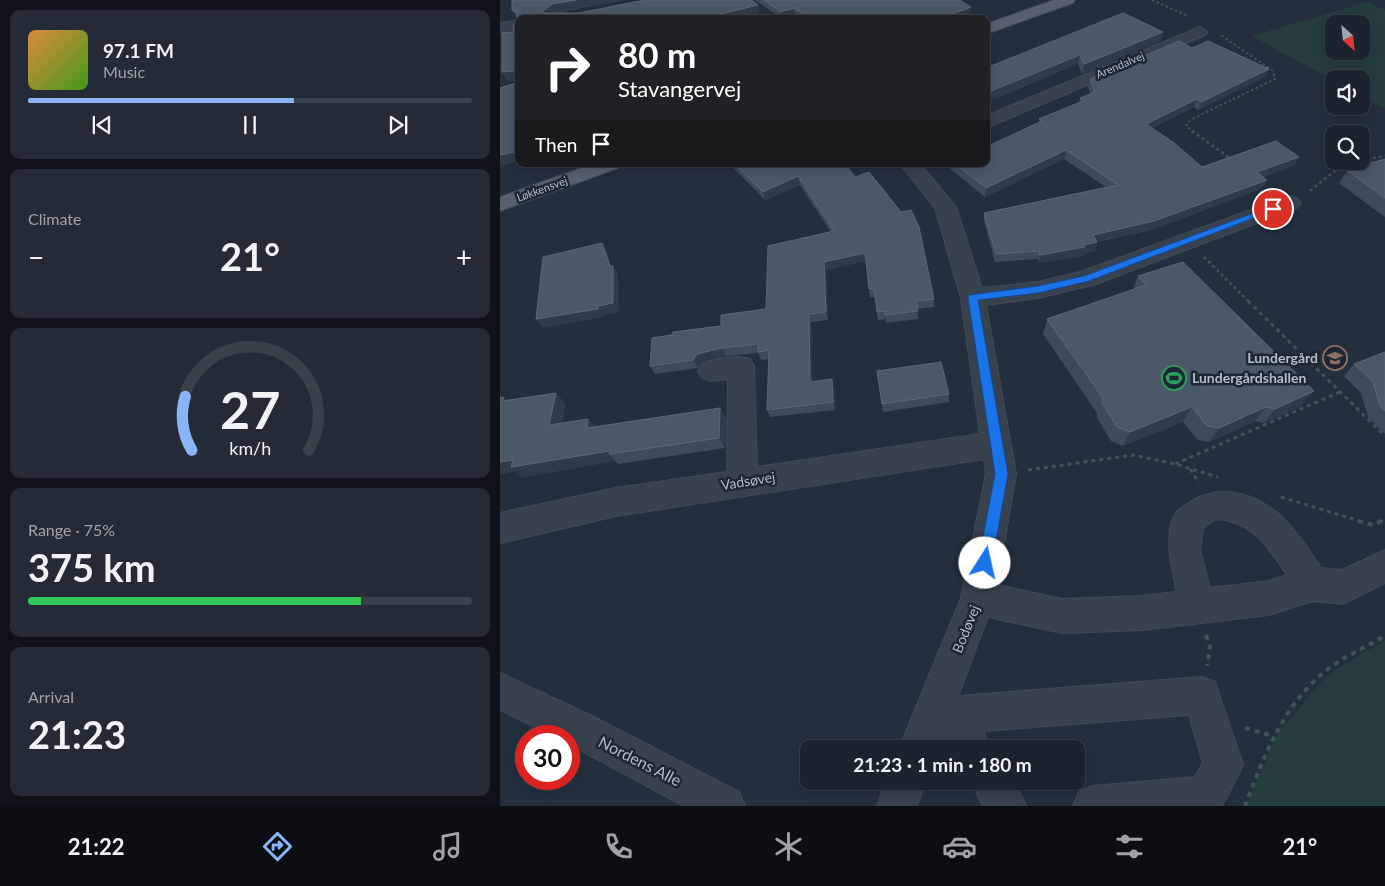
<!DOCTYPE html>
<meta charset="utf-8">
<style>
body{margin:0;font-family:Lato,sans-serif;background:#242b36;color:#f1f3f6;height:100vh;display:flex;flex-direction:column;font-size:19px;white-space:nowrap}
*{box-sizing:border-box;margin:0}
p{font-size:16px;color:#a0a4aa}
.icon{flex:none;width:28px;height:28px;fill:none;stroke:currentColor;stroke-width:2;stroke-linecap:round;stroke-linejoin:round}
.map{position:relative;flex:1;overflow:hidden}
.details{display:flex;flex-direction:column;gap:10px;padding:10px;background:#0f1319;width:500px}
.details>*{flex:none}
.banner{position:absolute;left:15px;top:15px;width:475px;height:152px;border-radius:10px;box-shadow:0 2px 12px #0003,0 0 0 1px #39404a;background:#202124;color:#fff;overflow:hidden}
.needle{width:32px;rotate:153deg}
.controls{position:absolute;left:825px;top:15px;display:grid;gap:10px}
.controls a{display:grid;place-items:center;width:45px;height:45px;border-radius:10px;background:#1b232e;box-shadow:0 2px 12px #0003,0 0 0 1px #39404a;font-size:25px}
.speed{position:absolute;left:15px;top:725px;display:flex;gap:10px;font-size:25px;font-weight:700;text-align:center}
.speed>*{display:grid;place-content:center;width:65px;height:65px;border-radius:50%;background:#1b232e;box-shadow:0 2px 12px #0003,0 0 0 1px #39404a;line-height:1}
.speed .limit{border:8px solid #d22;background:#fff;color:#111}
.pin{position:absolute;display:grid;place-items:center;width:42px;height:42px;color:#fff;margin:-21px;border:2px solid #fff;border-radius:50%;box-shadow:0 1px 5px #0007}
.me{position:absolute;width:55px;margin:-28px;rotate:10deg;stroke-linejoin:round;filter:drop-shadow(0 0 4px #0008)}
.turn{display:flex;align-items:center;gap:18px;height:105px;padding:0 20px;font-size:22px}
.turn .icon{width:65px;height:65px;stroke-width:2.5}
.turn b{display:block;font-size:35px;line-height:42px}
.then{display:flex;align-items:center;height:48px;padding:0 20px;background:#0003;gap:10px;font-size:19px}
.big{font-size:38px;font-weight:700;line-height:1.1}
.details .tile{flex:1;display:flex;flex-direction:column;justify-content:center;gap:8px;min-width:0;padding:0 18px;border-radius:10px;background:#242b36}
.details .dial{align-items:center;gap:0}
.dial svg{height:130px;overflow:visible;fill:none;stroke:#39404a;stroke-width:7;stroke-linecap:round;text-anchor:middle}
.dial text{fill:#f1f3f6;stroke:none}
.song{display:flex;align-items:center;gap:15px}
.cover{width:60px;height:60px;border-radius:8px;background:linear-gradient(135deg,hsl(30 70% 55%),hsl(100 70% 35%))}
.played{height:5px;border-radius:2px;background:linear-gradient(90deg,#8ab4f8 60%,#39404a 60%)}
.keys{display:flex;justify-content:space-around;direction:ltr}
.heat{display:flex;justify-content:space-between;align-items:center;font-size:28px;direction:ltr}
.charge{height:8px;border-radius:4px;background:linear-gradient(90deg,#34c759 75%,#39404a 0)}
.trip{position:absolute;left:300px;top:740px;width:285px;height:50px;border-radius:10px;background:#1b232e;box-shadow:0 2px 12px #0003,0 0 0 1px #39404a;font-weight:700;line-height:50px;text-align:center}
.tabs{display:flex;height:80px;justify-content:space-around;align-items:center;background:#0b0e12;color:#a0a4aa}
.tabs .icon{width:35px;height:35px}
.tabs .active{color:#8ab4f8}
.tabs b{font-size:22px;color:#f1f3f6}
main{display:flex;flex:1;min-height:0}
.map>svg:first-child{display:block}
.green{fill:#263c3f;fill-rule:evenodd}
.lines{fill:none;stroke-linecap:round;stroke-linejoin:round}
.minor-casing{stroke:#414a57;stroke-width:2}
.major-casing{stroke:#414a57;stroke-width:2}
.path-far3{stroke:#3f5557;stroke-width:2;stroke-dasharray:2.5 2.5;stroke-linecap:butt}
.path-far2{stroke:#3f5557;stroke-width:2.5;stroke-dasharray:3 3;stroke-linecap:butt}
.path-far1{stroke:#3f5557;stroke-width:3;stroke-dasharray:4 4;stroke-linecap:butt}
.path{stroke:#3f5557;stroke-width:4;stroke-dasharray:5 5;stroke-linecap:butt}
.minor{fill:#38414e;fill-rule:evenodd}
.major{fill:#56606e;fill-rule:evenodd}
.wall{fill:#3f4b5c}
.shaded-wall{fill:#2f3b4b}
.building{fill:#4b5868;stroke:#5c6777}
.route{fill:#1a73e8;stroke:#114b97}
.labels{text-anchor:middle;stroke-width:5;stroke-linejoin:round;paint-order:stroke}
.far-street-label{font-size:11px;fill:#b4bcc9;stroke:#1d2633}
.poi-label{font-size:14px;font-weight:bold;fill:#b4bcc9;stroke:#1d2633;text-anchor:end}
.street-label{font-size:14px;fill:#b4bcc9;stroke:#1d2633}
.near-street-label{font-size:16px;fill:#b4bcc9;stroke:#1d2633}
</style>
<main>
<section class="details">
<div class="tile">
<div class="song"><i class="cover"></i><div><b>97.1 FM</b><p>Music</p></div></div>
<div class="played"></div>
<div class="keys"><svg class="icon" aria-label="previous" viewBox="0 0 24 24"><path d="M18 5L8 12l10 7zM5 5v14"/></svg><svg class="icon" aria-label="pause" viewBox="0 0 24 24"><path d="M8 5v14M16 5v14"/></svg><svg class="icon" aria-label="next" viewBox="0 0 24 24"><path d="M6 5l10 7-10 7zM19 5v14"/></svg></div>
</div>
<div class="tile"><p>Climate</p>
<div class="heat"><a>−</a><b class="big">21°</b><a>+</a></div>
</div>
<div class="tile dial"><svg viewBox="0 0 100 80">
<path d="M14 69A42 42 0 1 1 86 69"/>
<path d="M14 69A42 42 0 0 1 10 36" stroke="#8ab4f8"/>
<text x="50" y="56" font-size="32" font-weight="700">27</text>
<text x="50" y="72" font-size="11">km/h</text>
</svg></div>
<div class="tile"><p>Range · 75%</p><b class="big">375 km</b><div class="charge"></div></div>
<div class="tile"><p>Arrival</p><b class="big">21:23</b></div>
</section>
<div class="map">
<svg width="885" height="806" viewBox="0 0 885 806">
<rect width="100%" height="100%" fill="#242f3e"/>
<g class="green">
<path d="M866 2 885 10V109L861 96V79H834V81L752 36ZM834 24H861V51H834Z"/>
<path d="M885 640V806H746L778 733 827 675Z"/>
</g>
<g class="lines">
<defs>
<g id="minor">
<path d="M19 20V30L0 33V23Z"/>
<path d="M700 27 708 32 705 35 486 128V116Z"/>
<path d="M400 164H420L456 207 482 288 538 282 580 272 783 198 790 196 797 198 801 203 797 208 593 285 538 298 486 305 516 474 497 585 562 599 642 596 677 592C672 567 665 545 672 520 675 511 680 508 687 504 715 485 745 489 772 509 793 524 807 548 821 568L842 570 885 550V583L843 604 812 601 769 615 642 630 562 633 488 617 458 696 702 677 715 682 743 765 722 806H573L579 792 593 786 695 777 703 763 689 715 483 731 491 749H450L442 736 437 749H399L461 598 486 474 484 459 116 516 0 543V513L116 488 227 472 228 379 211 381 202 378 198 371 202 364C217 359 235 354 250 359L254 366 257 467 480 434 461 298 435 208ZM716 519C752 521 769 547 787 575L769 581 710 588 700 550 703 528Z"/>
<path d="M0 673 92 716 239 792 245 806H184L69 744V736H53L0 710Z"/>
<path d="M386 781H426L417 806H377Z"/>
<path d="M471 781H514L526 806H483Z"/>
</g>
<g id="major">
<path d="M554 0H575L573 3 486 34V24Z"/>
<path d="M93 164H121L118 168 0 211V197Z"/>
</g>
</defs>
<use href="#minor" class="minor-casing"/>
<use href="#major" class="major-casing"/>
<g class="path-far3">
<path d="M652 0 688 16"/>
<path d="M694 132 686 126 690 120 775 79 773 71 719 34"/>
</g>
<g class="path-far2">
<path d="M692 131 731 159"/>
<path d="M861 160 885 156"/>
<path d="M810 191 836 170 858 161"/>
<path d="M704 257 749 302"/>
</g>
<g class="path-far1">
<path d="M748 301 885 436"/>
<path d="M778 360 814 364"/>
<path d="M675 464 842 391"/>
<path d="M690 469 699 483"/>
<path d="M528 470 633 455 675 464 718 477"/>
<path d="M781 497 863 522"/>
<path d="M879 522 885 519"/>
</g>
<g class="path">
<path d="M858 521 873 525 882 521"/>
<path d="M706 635 710 647 707 666"/>
<path d="M745 728 773 736"/>
<path d="M745 806C764 756 784 703 828 669 845 656 866 647 885 636"/>
</g>
<use href="#minor" class="minor"/>
<use href="#major" class="major"/>
</g>
<g class="wall">
<path d="M12 0H124L55 13H260L19 19V161L0 165V88L16 83V80L7 81 14 32 17 22V18L12 10Z"/>
<path d="M255 0H464L461 1 471 7V14L460 19H300L296 15 285 19H282Z"/>
<path d="M661 41 582 74 578 64 486 68Z"/>
<path d="M692 48 769 69 765 77 698 110 694 107 652 128 702 167 795 165 763 177 767 180 763 188 651 230 597 242 595 251 584 253 583 256 539 263 538 259 495 262 484 221V213L606 187 564 159 485 197 446 165V164H486L539 122V119L579 103 580 98 591 94 588 87 590 79Z"/>
<path d="M885 159V217L839 183 847 170Z"/>
<path d="M230 164H345L434 299V307L417 309 418 319 386 323V319L378 320 375 297H370L366 261 326 270 328 320 311 322 312 382 334 387 335 410 270 417 267 410 269 359 261 360 258 353 226 356 201 362 198 368 155 374 150 366 172 335 221 326 266 309 331 232 300 185 265 200Z"/>
<path d="M638 276 801 406 764 423 755 421 709 442 698 440 683 422 623 446 611 441 597 418V413L543 334 547 319 633 290Z"/>
<path d="M885 352V434L868 417 861 393 844 376 854 364Z"/>
<path d="M377 371 449 394V402L383 412Z"/>
<path d="M56 393 65 404 62 423 95 427 220 408 226 418 225 448 118 464 115 461 23 477 16 471 0 474V398L3 397 6 401Z"/>
</g>
<g class="shaded-wall">
<path d="M76 0H124L56 12 47 19 43 11 52 4Z"/>
<path d="M258 5 260 13 238 19H209V17Z"/>
<path d="M471 7V14L460 19H439Z"/>
<path d="M294 8 296 15 285 19H283L281 12Z"/>
<path d="M663 32 661 41 582 74 584 64Z"/>
<path d="M580 55 578 64 486 103V93Z"/>
<path d="M769 69 765 77 698 110 701 102Z"/>
<path d="M15 71 19 80 7 81 2 72Z"/>
<path d="M697 99 694 107 643 133 646 124Z"/>
<path d="M566 150 564 159 485 197 486 188Z"/>
<path d="M19 151V161L0 165V155Z"/>
<path d="M799 157 795 165 753 181 757 172Z"/>
<path d="M298 176 300 185 265 200 263 192Z"/>
<path d="M767 180 763 188 651 230 591 243 593 235Z"/>
<path d="M597 242 595 251 584 253 583 256 539 263 540 255 584 245Z"/>
<path d="M102 243 107 252 113 270V266L118 274 119 312 104 315V317L43 328 36 319 98 306 110 266Z"/>
<path d="M365 253 366 261 326 270 328 320 326 312 324 262Z"/>
<path d="M309 314 311 322 313 390 310 382Z"/>
<path d="M222 348 226 356 201 362 198 368 193 360 197 354Z"/>
<path d="M332 379 334 387 335 410 333 402Z"/>
<path d="M814 391 801 406 764 423 775 409Z"/>
<path d="M56 393 65 404 59 435 49 425Z"/>
<path d="M692 407 683 422 623 446 630 432Z"/>
<path d="M766 407 755 421 709 442 719 428Z"/>
<path d="M220 408 226 418 225 448 219 438Z"/>
<path d="M88 419 97 429 87 428Z"/>
<path d="M110 451 109 454 115 461 23 477 16 471 0 474V462L13 460Z"/>
</g>
<g class="building">
<path d="M12 0H76L52 4 43 11 45 13H79L145 0H252L258 5 209 17 210 19H19V151L0 155V88L16 83 15 71 2 72V33L14 32 13 24 17 22V12L12 10Z"/>
<path d="M264 0H459L471 7 439 19H310L294 8 281 12Z"/>
<path d="M623 13 663 32 584 64 580 55 486 93V68Z"/>
<path d="M679 41 692 48 708 41 769 69 701 102 697 99 646 124 673 142 702 167 776 141 799 157 757 172 767 180 654 221 593 235 597 242 584 245 585 247 540 255 539 251 496 254 484 213 618 185 566 150 486 188 455 164H486V147L542 121 539 119 583 101 580 98 595 92 590 79Z"/>
<path d="M885 159V198L847 170Z"/>
<path d="M235 164H345L355 177 369 172 401 212 411 210 419 227 434 299 416 301 418 311 385 315V311L377 312 374 288 369 289 365 253 324 262 326 312 309 314 310 382 332 379 333 402 267 410 269 350 258 352V344L222 348 197 354 193 360 150 366 152 338 172 335 173 332 221 326V315L266 309 268 246 334 231 298 176 263 192Z"/>
<path d="M102 243 110 266H113V303L98 306V309L36 319 43 257Z"/>
<path d="M683 262 814 391 775 409 766 407 719 428 707 426 692 407 630 432 617 427 602 403 603 398 547 319 646 285 638 276Z"/>
<path d="M885 352V411L880 406 873 382 854 364Z"/>
<path d="M441 362 449 394 382 404 377 371Z"/>
<path d="M56 393 49 425 88 419 87 428 220 408 219 438 109 454 110 451 11 467 13 460 0 462V398L3 397 2 401Z"/>
</g>
<path class="route" d="M770 207 777 209 589 281 538 293 478 300 508 474 492 563 490 567 485 569 480 567 478 563 495 474 468 298 469 295 538 286 584 276Z"/>
<defs>
<symbol id="school-ring" viewBox="-11 -11 22 22"><circle r="9.5" fill="#1d2633" stroke="#8d6e63" stroke-width="1.5"/><path d="M0-5L7-2L0 1L-7-2ZM-4 1L0 2.5L4 1V4Q0 6-4 4Z" fill="#8d6e63"/></symbol>
<symbol id="stadium-ring" viewBox="-11 -11 22 22"><circle r="9.5" fill="#1d2633" stroke="#2e9e5b" stroke-width="1.5"/><path d="M0-5a6.5 5 0 1 0 0 10a6.5 5 0 1 0 0-10ZM-3.5-1.8h7v3.6h-7Z" fill="#2e9e5b"/></symbol>
</defs>
<g fill-rule="evenodd">
<use href="#school-ring" x="821" y="344" width="28" height="28"/>
<use href="#stadium-ring" x="660" y="364" width="28" height="28"/>
</g>
<g class="labels">
<g class="far-street-label">
<text transform="translate(620 65) rotate(-23)" y="4">Arendalvej</text>
<text transform="translate(42 189) rotate(-20)" y="4">Løkkensvej</text>
</g>
<g class="poi-label">
<text x="818" y="363">Lundergård</text>
<text x="692" y="383" text-anchor="start">Lundergårdshallen</text>
</g>
<g class="street-label">
<text transform="translate(248 481) rotate(-9)" y="5">Vadsøvej</text>
<text transform="translate(466 629) rotate(-68)" y="5">Bodøvej</text>
</g>
<g class="near-street-label">
<text transform="translate(140 761) rotate(27)" y="6">Nordens Alle</text>
</g>
</g>
</svg>
<div class="controls">
<a><svg class="needle" viewBox="-14 -14 28 28"><path d="M0-13l5 13h-10z" fill="#e53935"/><path d="M0 13l5-13h-10z" fill="#a0a4aa"/></svg></a>
<a><svg class="icon" aria-label="sound" viewBox="0 0 24 24"><path d="M4 9h4l5-4v14l-5-4H4zM17 9q2 3 0 6"/></svg></a>
<a><svg class="icon" aria-label="search" viewBox="0 0 24 24"><circle cx="10" cy="10" r="6"/><path d="M15 15l6 6"/></svg></a>
</div>
<div class="speed"><div class="limit">30</div></div>
<div class="pin" style="left:773px;top:209px;background:#d93025"><svg class="icon" aria-label="arrive" viewBox="0 0 24 24"><path d="M6 21V4h12l-3 4 3 4H6"/></svg></div>
<svg class="me" style="left:485px;top:563px" viewBox="-20 -20 40 40"><circle r="19" fill="#fff"/><path d="M0-13L10 11 0 6-10 11z" fill="#1a73e8"/></svg>
<div class="trip">21:23 · 1 min · 180 m</div>
<div class="banner">
<div class="turn"><svg class="icon" aria-label="right" viewBox="0 0 24 24"><path d="M7 20v-9h11M14 6l5 5-5 5"/></svg><div><b>80 m</b>Stavangervej</div></div>
<div class="then">Then<svg class="icon" aria-label="arrive" viewBox="0 0 24 24"><path d="M6 21V4h12l-3 4 3 4H6"/></svg></div>
</div>
</div>
</main>
<nav class="tabs">
<b>21:22</b>
<svg class="icon active" aria-label="directions" viewBox="0 0 24 24"><path d="M12 3l9 9-9 9-9-9zM9 14v-3h6M13 9l2 2-2 2"/></svg>
<svg class="icon" aria-label="music" viewBox="0 0 24 24"><path d="M9 18V5l10-2v13"/><circle cx="6" cy="18" r="3"/><circle cx="16" cy="16" r="3"/></svg>
<svg class="icon" aria-label="phone" viewBox="0 0 24 24"><path d="M5 4h4l2 5-3 2q2 4 5 5l2-3 5 2v4C11 20 4 13 5 4z"/></svg>
<svg class="icon" aria-label="climate" viewBox="0 0 24 24"><path d="M12 3v18M4 7l16 10M4 17L20 7"/></svg>
<svg class="icon" aria-label="car" viewBox="0 0 24 24"><path d="M5 17H2v-5l4-1 3-4h7l3 4 3 1v5h-3M9 17h6M6 11h13"/><circle cx="7" cy="17" r="2"/><circle cx="17" cy="17" r="2"/></svg>
<svg class="icon" aria-label="filters" viewBox="0 0 24 24"><path d="M4 7h16M4 17h16"/><circle cx="9" cy="7" r="2"/><circle cx="15" cy="17" r="2"/></svg>
<b>21°</b>
</nav>
